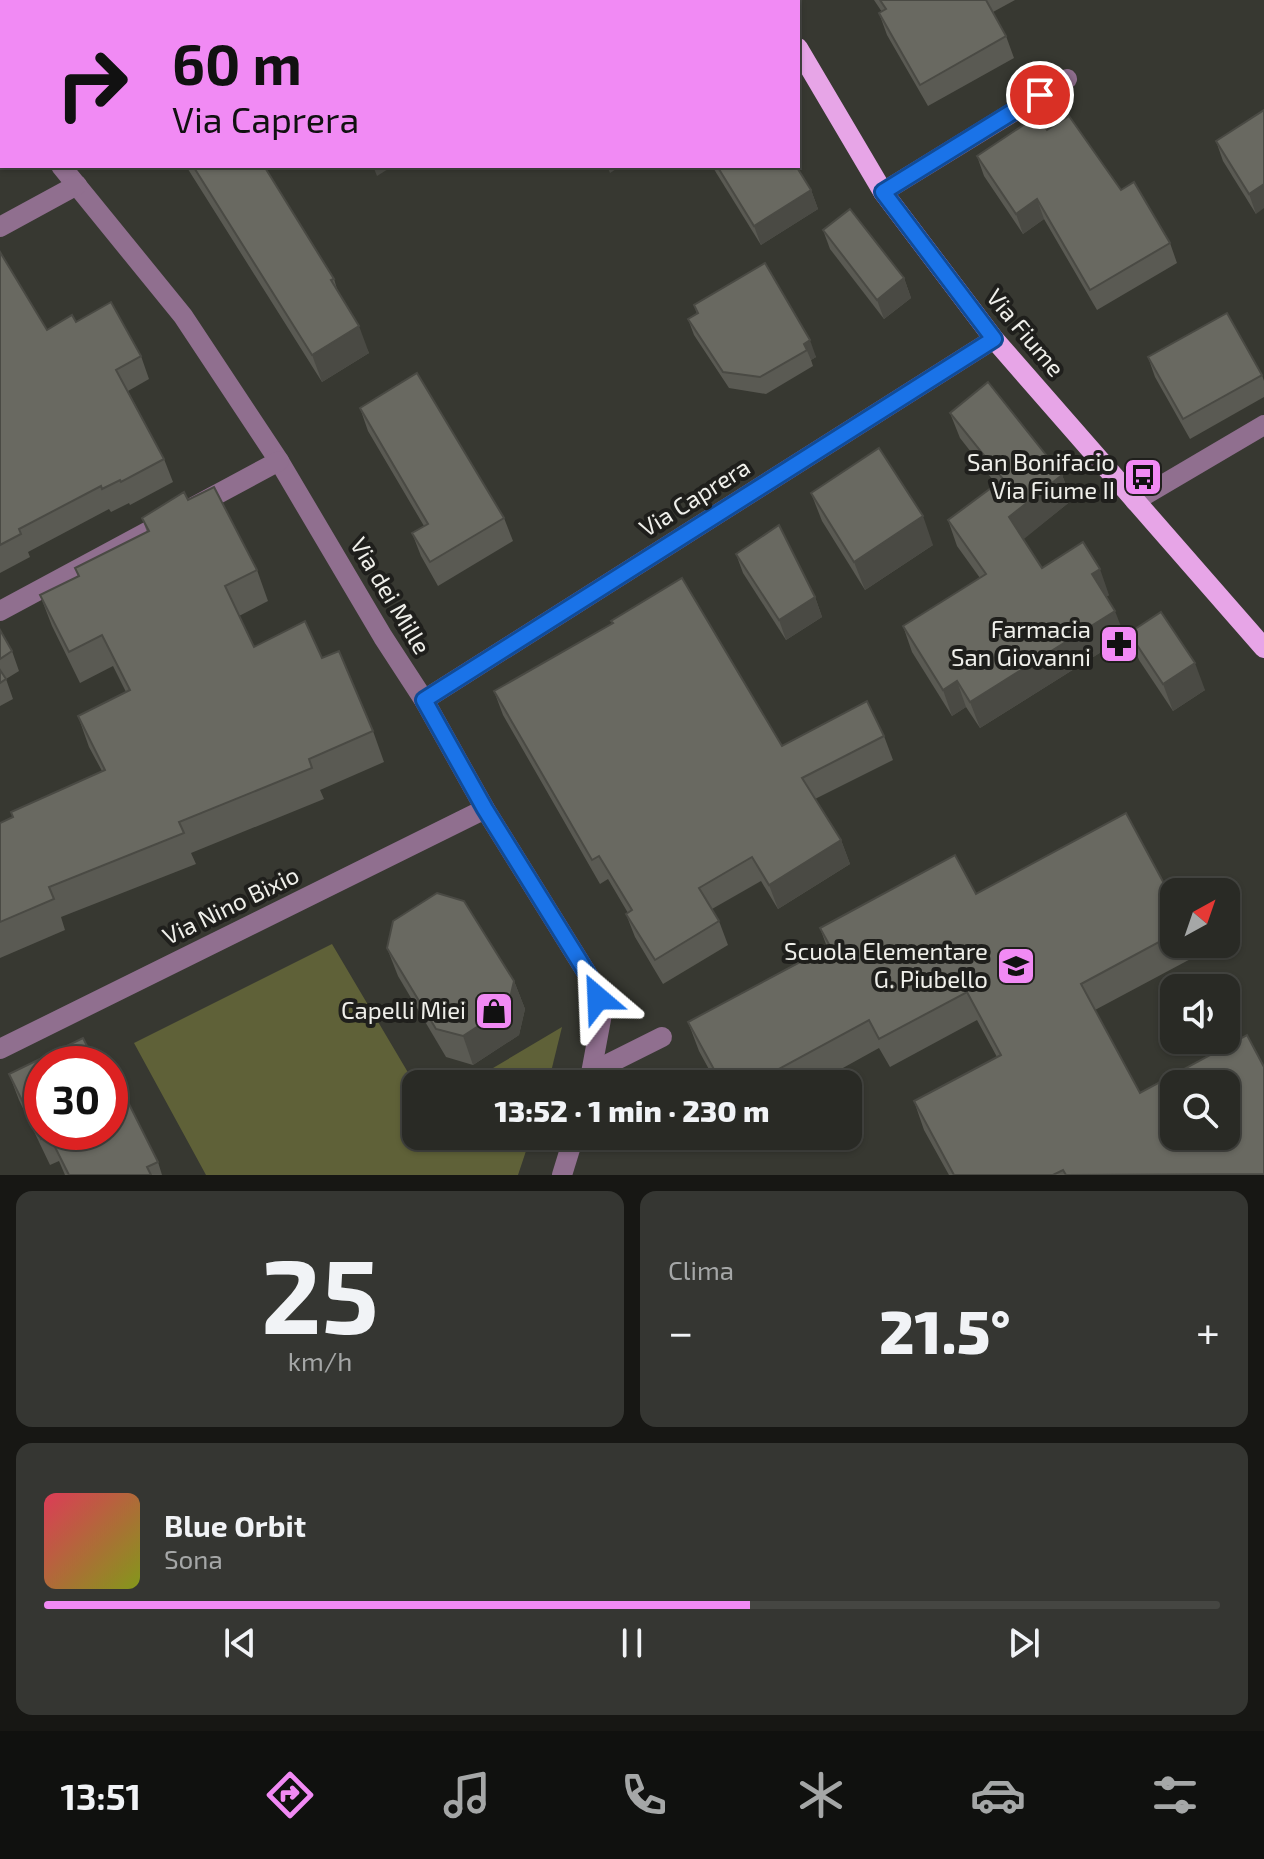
<!DOCTYPE html>
<html lang="it">
<meta charset="utf-8">
<style>
body{margin:0;font-family:"Exo 2",sans-serif;background:#353632;color:#f1f3f6;height:100vh;display:flex;flex-direction:column;font-size:30px;white-space:nowrap}
*{box-sizing:border-box;margin:0}
p{font-size:26px;color:#a5a7a7}
.icon{flex:none;width:44px;height:44px;fill:none;stroke:currentColor;stroke-width:2;stroke-linecap:round;stroke-linejoin:round}
.map{position:relative;height:1175px;overflow:hidden}
.details{display:flex;flex-direction:column;gap:16px;padding:16px;background:#171714;flex:1}
.details>*{flex:none}
.banner{position:absolute;left:0px;top:0px;width:800px;height:168px;box-shadow:0 2px 6px #0004,0 0 0 2px #454642;background:#f18af4;color:#111;overflow:hidden}
.needle{width:52px;rotate:40deg}
.controls{position:absolute;left:1160px;top:878px;display:grid;gap:16px}
.controls a{display:grid;place-items:center;width:80px;height:80px;border-radius:16px;background:#292a25;box-shadow:0 2px 6px #0004,0 0 0 2px #454642;font-size:40px}
.speed{position:absolute;left:24px;top:1046px;display:flex;gap:16px;font-size:40px;font-weight:700;text-align:center}
.speed>*{display:grid;place-content:center;width:104px;height:104px;border-radius:50%;background:#292a25;box-shadow:0 2px 6px #0004,0 0 0 2px #454642;line-height:1}
.speed .limit{border:12px solid #d22;background:#fff;color:#111}
.pin{position:absolute;display:grid;place-items:center;width:68px;height:68px;color:#fff;margin:-34px;border:4px solid #fff;border-radius:50%;box-shadow:0 2px 8px #0007}
.me{position:absolute;width:88px;margin:-44px;rotate:334deg;stroke-linejoin:round;filter:drop-shadow(0 0 6px #0008)}
.turn{display:flex;align-items:center;gap:28px;height:168px;padding:0 40px;font-size:36px}
.turn .icon{width:104px;height:104px;stroke-width:2.5}
.turn b{display:block;font-size:56px;line-height:68px}
.big{font-size:60px;font-weight:800;line-height:1.1}
.details .widget{flex:1;display:flex;flex-direction:column;justify-content:center;gap:12px;min-width:0;padding:0 28px;border-radius:16px;background:#353632}
.details .dial{align-items:center;gap:0}
.dial b{font-size:104px;line-height:1}
.song{display:flex;align-items:center;gap:24px}
.cover{width:96px;height:96px;border-radius:12px;background:linear-gradient(135deg,hsl(350 70% 55%),hsl(70 70% 35%))}
.played{height:8px;border-radius:4px;background:linear-gradient(90deg,#f18af4 60%,#454642 60%)}
.keys{display:flex;justify-content:space-around;direction:ltr}
.heat{display:flex;justify-content:space-between;align-items:center;font-size:44px;direction:ltr}
.details .tiles{flex:1;display:grid;gap:16px;grid-template-columns:1fr 1fr}
.widget:last-child{grid-column:span 2}
.trip{position:absolute;left:402px;top:1070px;width:460px;height:80px;border-radius:16px;background:#292a25;box-shadow:0 2px 6px #0004,0 0 0 2px #454642;font-weight:800;line-height:80px;text-align:center}
.tab-bar{display:flex;height:128px;justify-content:space-around;align-items:center;background:#10110f;color:#a5a7a7}
.tab-bar .icon{width:56px;height:56px}
.tab-bar .active{color:#f18af4}
.tab-bar b{font-size:36px;color:#f1f3f6}
.map>svg:first-child{display:block}
.green{fill:#5f6138}
.lines{fill:none;stroke-linecap:round;stroke-linejoin:round}
.minor{stroke:#906f8f;stroke-width:20}
.major{stroke:#e7a5e7;stroke-width:20}
.wall{fill:#5a5a53}
.shaded-wall{fill:#4a4a44}
.building{fill:#696961;stroke:#4a4a44;stroke-width:2;fill-rule:evenodd}
.route-casing{stroke:#114b97;stroke-width:20}
.route{stroke:#1a73e8;stroke-width:14}
.labels{text-anchor:middle;stroke-width:8;stroke-linejoin:round;paint-order:stroke}
.street-label{font-size:24px;fill:#efefea;stroke:#1f1f1c}
.poi-label{font-size:24px;fill:#efefea;stroke:#1f1f1c;text-anchor:end}
</style>
<div class="map">
<svg width="1264" height="1175" viewBox="0 0 1264 1175">
<rect width="100%" height="100%" fill="#373831"/>
<g class="green">
<path d="M332 944 416 1086V1136H531L518 1175H206L134 1043Z"/>
<path d="M562 1027 548 1084H466Z"/>
</g>
<g class="lines">
<g class="minor">
<path d="M187 2 191 0"/>
<path d="M0 94 2 97"/>
<path d="M61 166 183 316 279 461 383 637 424 700 485 809 593 983 602 1014 589 1084"/>
<path d="M883 192 1067 79"/>
<path d="M0 227 77 185"/>
<path d="M1135 501 1264 425"/>
<path d="M0 611 279 461"/>
<path d="M424 700 994 339"/>
<path d="M0 1049 485 809"/>
<path d="M592 1072 662 1037"/>
<path d="M562 1175 574 1136"/>
</g>
<g class="major">
<path d="M770 0 771 2"/>
<path d="M798 48 883 192 994 339 1264 648"/>
</g>
</g>
<g class="wall">
<path d="M874 0H1015L993 12 1006 36 1014 58 928 106 887 35 879 13 882 12Z"/>
<path d="M1264 110 1256 214 1223 161 1216 141Z"/>
<path d="M1047 130 1121 190 1170 243 1177 263 1097 310 1044 219 1023 234 984 176 977 156Z"/>
<path d="M186 166H264L334 279 338 292 369 353 322 382Z"/>
<path d="M712 166H796L811 190 818 209 761 245Z"/>
<path d="M823 230 904 278 911 298 884 319 830 249Z"/>
<path d="M0 252 47 330 76 322 141 356 149 379 128 391 164 459 173 482 130 505 129 503 111 512 109 509 28 552 30 557 0 573Z"/>
<path d="M765 263 816 357 811 360 813 366 766 394 729 388 694 335 688 319 697 314 694 305Z"/>
<path d="M1148 357 1262 375 1264 381V397L1190 439 1155 377Z"/>
<path d="M360 408 504 518 513 541 438 586 421 556 412 533 424 526 368 431Z"/>
<path d="M950 413 1062 475 1072 500 1023 539 1042 568 1109 595 1106 597 1125 637 980 728 966 707 952 716 912 652 903 626 980 578 957 546 948 520 996 484 960 438Z"/>
<path d="M811 493 933 545 865 590 822 521Z"/>
<path d="M188 500 257 570 268 601 239 616 254 647 322 658 373 731 384 762 320 790 324 799 191 853 196 864 61 917 65 930 0 958V823L102 771 89 747 78 716 126 692 113 666 80 683 52 626 40 595 78 576 75 568 147 532 142 518Z"/>
<path d="M736 554 815 597 822 617 786 640 743 573Z"/>
<path d="M0 630 12 651 19 671 6 679 13 699 0 706Z"/>
<path d="M1129 633 1205 690 1173 711 1139 660Z"/>
<path d="M494 691 782 746 884 736 893 760 815 799 841 840 850 864 778 909 761 881 712 909 719 921 728 945 663 984 635 937 626 914 628 913 608 879 600 884 503 715Z"/>
<path d="M976 894 1174 902V944H1194L1198 955 1095 1010 1140 1093 1264 1175H949L924 1130 914 1101 997 1057 977 1020 890 1067 879 1048 814 1084H717L699 1051 688 1022 827 947 820 928Z"/>
<path d="M387 948 514 981 525 1009 519 1035 473 1065 446 1057 398 976Z"/>
<path d="M9 1074 115 1101 158 1162 162 1175H65L59 1161 50 1165 19 1100Z"/>
</g>
<g class="shaded-wall">
<path d="M373 166H393L377 176Z"/>
<path d="M607 166H621L610 173Z"/>
<path d="M1264 184V208L1256 214 1249 194Z"/>
<path d="M811 190 818 209 761 245 754 226Z"/>
<path d="M1037 199 1044 219 1023 234 1016 214Z"/>
<path d="M904 278 911 298 884 319 877 300Z"/>
<path d="M359 326 369 353 322 382 312 355Z"/>
<path d="M810 340 816 357 811 360 804 344Z"/>
<path d="M1062 475 1072 500 1019 543 1009 517Z"/>
<path d="M923 516 933 545 865 590 854 562Z"/>
<path d="M1100 569 1109 595 1101 600 1092 574Z"/>
<path d="M815 597 822 617 786 640 779 620Z"/>
<path d="M1115 611 1125 637 980 728 970 702Z"/>
<path d="M1195 663 1205 690 1173 711 1163 684Z"/>
<path d="M957 681 966 707 952 716 943 690Z"/>
<path d="M841 840 850 864 778 909 769 885Z"/>
<path d="M514 981 525 1009 519 1035 473 1065 463 1036Z"/>
</g>
<g class="building">
<path d="M451 0H693L694 2H448Z"/>
<path d="M880 0H986L1006 36 920 85 879 13 886 9Z"/>
<path d="M1264 110V184L1249 194 1216 141Z"/>
<path d="M1037 116 1047 130 1069 116 1121 190 1134 182 1170 243 1090 290 1037 199 1016 214 977 156Z"/>
<path d="M193 166H264L334 279 331 280 359 326 312 355Z"/>
<path d="M717 166H796L811 190 754 226Z"/>
<path d="M850 209 904 278 877 300 823 230Z"/>
<path d="M0 252 47 330 72 315 76 322 111 302 141 356 116 370 164 459 121 482 120 480 102 489 101 486 19 529 21 534 0 545Z"/>
<path d="M765 263 810 340 804 344 807 350 760 377 723 372 688 319 698 313 694 305Z"/>
<path d="M1227 313 1262 375 1183 419 1148 357Z"/>
<path d="M417 373 504 518 430 562 412 533 428 524 360 408Z"/>
<path d="M988 382 1062 475 1009 517 1042 568 1083 542 1100 569 1092 574 1115 611 970 702 957 681 943 690 903 626 986 574 948 520 1003 479 950 413Z"/>
<path d="M879 448 923 516 854 562 811 493Z"/>
<path d="M214 487 257 570 225 586 254 647 305 621 322 658 339 651 373 731 309 759 312 768 179 822 184 833 49 887 54 899 0 922V823L13 817 11 812 105 770 78 716 130 690 102 635 69 652 40 595 79 576 75 568 149 531 142 518 184 492 188 500Z"/>
<path d="M779 525 815 597 779 620 736 554Z"/>
<path d="M682 578 782 746 867 701 884 736 802 778 841 840 769 885 752 857 699 888 719 921 655 960 626 914 632 910 599 856 592 860 494 691 613 623 611 621Z"/>
<path d="M1161 612 1195 663 1163 684 1129 633Z"/>
<path d="M0 630 12 651 0 659Z"/>
<path d="M0 670 6 679 0 683Z"/>
<path d="M1126 813 1174 902V934L1081 984 1140 1093 1247 1035 1264 1067V1174L1066 1175 1063 1170 1053 1175H954L914 1101 1001 1055 967 992 879 1039 869 1020 751 1084H722L688 1022 830 946 820 928 955 855 976 894ZM1174 1084H1226V1136H1174Z"/>
<path d="M437 893 464 901 514 981 508 1007 463 1036 436 1029 387 948 393 921Z"/>
<path d="M83 1038 96 1064H42V1132H110V1091L115 1101 125 1096 158 1162 147 1167 151 1175H69L49 1135 41 1139 9 1074Z"/>
</g>
<g class="lines">
<defs>
<path id="route" d="M598 998 593 983 485 809 424 700 994 339 883 192 1040 95"/>
</defs>
<use href="#route" class="route-casing"/>
<use href="#route" class="route"/>
</g>
<defs>
<symbol id="bus-square" viewBox="-11 -11 22 22"><rect x="-9" y="-9" width="18" height="18" rx="4" fill="#f18af4" stroke="#1f1f1c"/><path d="M-5-6H5V4H4V6H2V4H-2V6H-4V4H-5ZM-3.5-4V0h7V-4ZM-3.5 1.2v1.5H-2V1.2ZM2 1.2v1.5H3.5V1.2Z" fill="#111"/></symbol>
<symbol id="pharmacy-square" viewBox="-11 -11 22 22"><rect x="-9" y="-9" width="18" height="18" rx="4" fill="#f18af4" stroke="#1f1f1c"/><path d="M-2-6h4v4h4v4h-4v4h-4v-4h-4v-4h4Z" fill="#111"/></symbol>
<symbol id="school-square" viewBox="-11 -11 22 22"><rect x="-9" y="-9" width="18" height="18" rx="4" fill="#f18af4" stroke="#1f1f1c"/><path d="M0-5L7-2L0 1L-7-2ZM-4 1L0 2.5L4 1V4Q0 6-4 4Z" fill="#111"/></symbol>
<symbol id="shop-square" viewBox="-11 -11 22 22"><rect x="-9" y="-9" width="18" height="18" rx="4" fill="#f18af4" stroke="#1f1f1c"/><path d="M-5-2.5h2.3a2.7 3.5 0 0 1 5.4 0H5L5.5 6h-11ZM-1.5-2.5h3a1.5 2.3 0 0 0-3 0Z" fill="#111"/></symbol>
</defs>
<g fill-rule="evenodd">
<use href="#bus-square" x="1121" y="455" width="44" height="44"/>
<use href="#pharmacy-square" x="1097" y="622" width="44" height="44"/>
<use href="#school-square" x="994" y="944" width="44" height="44"/>
<use href="#shop-square" x="472" y="989" width="44" height="44"/>
</g>
<g class="labels">
<g class="street-label">
<text transform="translate(1025 333) rotate(50)" y="8">Via Fiume</text>
<text transform="translate(695 498) rotate(-32)" y="8">Via Caprera</text>
<text transform="translate(390 596) rotate(59)" y="8">Via dei Mille</text>
<text transform="translate(231 906) rotate(-26)" y="8">Via Nino Bixio</text>
</g>
<g class="poi-label">
<text x="1115" y="471">San Bonifacio<tspan x="1115" dy="28">Via Fiume II</tspan></text>
<text x="1091" y="638">Farmacia<tspan x="1091" dy="28">San Giovanni</tspan></text>
<text x="988" y="960">Scuola Elementare<tspan x="988" dy="28">G. Piubello</tspan></text>
<text x="466" y="1019">Capelli Miei</text>
</g>
</g>
</svg>
<div class="controls">
<a><svg class="needle" viewBox="-14 -14 28 28"><path d="M0-13l5 13h-10z" fill="#e53935"/><path d="M0 13l5-13h-10z" fill="#a5a7a7"/></svg></a>
<a><svg class="icon" aria-label="sound" viewBox="0 0 24 24"><path d="M4 9h4l5-4v14l-5-4H4zM17 9q2 3 0 6"/></svg></a>
<a><svg class="icon" aria-label="search" viewBox="0 0 24 24"><circle cx="10" cy="10" r="6"/><path d="M15 15l6 6"/></svg></a>
</div>
<div class="speed"><div class="limit">30</div></div>
<div class="pin" style="left:1040px;top:95px;background:#d93025"><svg class="icon" aria-label="arrive" viewBox="0 0 24 24"><path d="M6 21V4h12l-3 4 3 4H6"/></svg></div>
<svg class="me" style="left:598px;top:998px" viewBox="-20 -20 40 40"><path d="M0-17L14 15 0 8-14 15z" fill="#1a73e8" stroke="#fff" stroke-width="4"/></svg>
<div class="trip">13:52 · 1 min · 230 m</div>
<div class="banner">
<div class="turn"><svg class="icon" aria-label="right" viewBox="0 0 24 24"><path d="M7 20v-9h11M14 6l5 5-5 5"/></svg><div><b>60 m</b>Via Caprera</div></div>
</div>
</div>
<section class="details">
<div class="tiles">
<div class="widget dial"><b>25</b><p>km/h</p></div>
<div class="widget"><p>Clima</p>
<div class="heat"><a>−</a><b class="big">21.5°</b><a>+</a></div>
</div>
<div class="widget">
<div class="song"><i class="cover"></i><div><b>Blue Orbit</b><p>Sona</p></div></div>
<div class="played"></div>
<div class="keys"><svg class="icon" aria-label="previous" viewBox="0 0 24 24"><path d="M18 5L8 12l10 7zM5 5v14"/></svg><svg class="icon" aria-label="pause" viewBox="0 0 24 24"><path d="M8 5v14M16 5v14"/></svg><svg class="icon" aria-label="next" viewBox="0 0 24 24"><path d="M6 5l10 7-10 7zM19 5v14"/></svg></div>
</div>
</div>
</section>
<nav class="tab-bar">
<b>13:51</b>
<svg class="icon active" aria-label="directions" viewBox="0 0 24 24"><path d="M12 3l9 9-9 9-9-9zM9 14v-3h6M13 9l2 2-2 2"/></svg>
<svg class="icon" aria-label="music" viewBox="0 0 24 24"><path d="M9 18V5l10-2v13"/><circle cx="6" cy="18" r="3"/><circle cx="16" cy="16" r="3"/></svg>
<svg class="icon" aria-label="phone" viewBox="0 0 24 24"><path d="M5 4h4l2 5-3 2q2 4 5 5l2-3 5 2v4C11 20 4 13 5 4z"/></svg>
<svg class="icon" aria-label="climate" viewBox="0 0 24 24"><path d="M12 3v18M4 7l16 10M4 17L20 7"/></svg>
<svg class="icon" aria-label="car" viewBox="0 0 24 24"><path d="M5 17H2v-5l4-1 3-4h7l3 4 3 1v5h-3M9 17h6M6 11h13"/><circle cx="7" cy="17" r="2"/><circle cx="17" cy="17" r="2"/></svg>
<svg class="icon" aria-label="filters" viewBox="0 0 24 24"><path d="M4 7h16M4 17h16"/><circle cx="9" cy="7" r="2"/><circle cx="15" cy="17" r="2"/></svg>
</nav>
